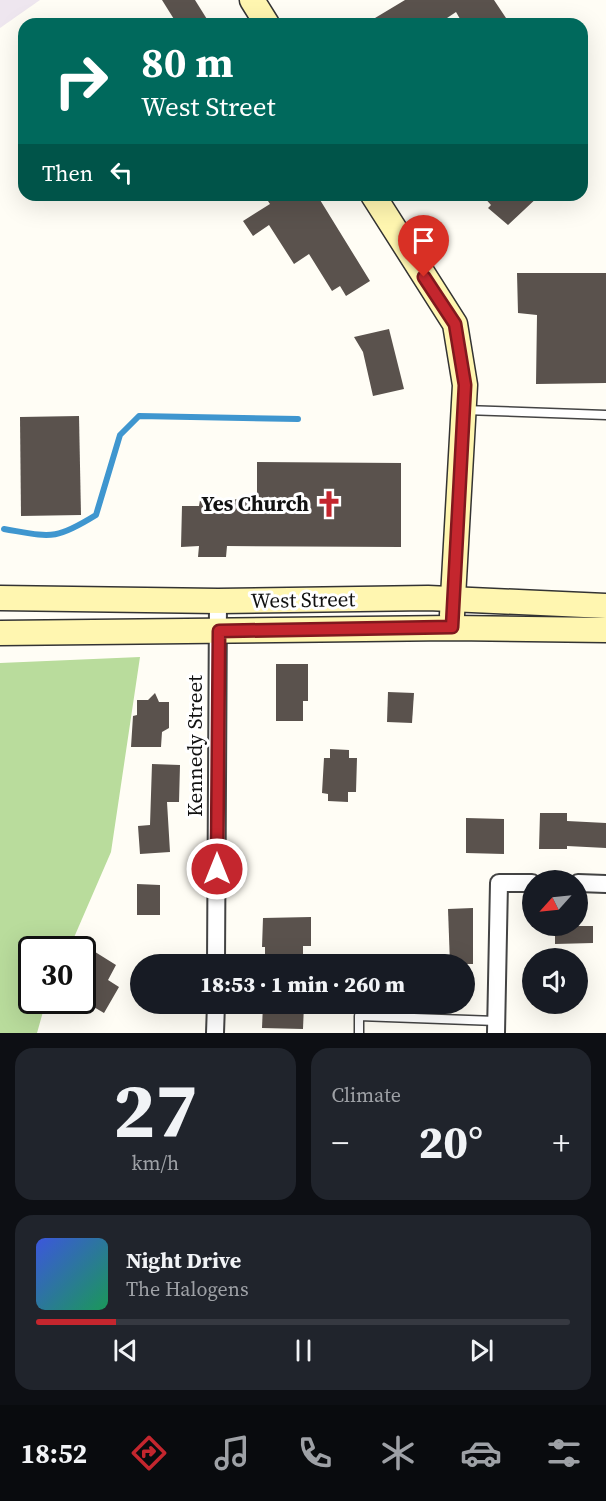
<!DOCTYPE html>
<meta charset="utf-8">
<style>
body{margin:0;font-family:"Source Serif 4",serif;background:#20242c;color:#f1f3f6;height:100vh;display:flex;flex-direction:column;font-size:22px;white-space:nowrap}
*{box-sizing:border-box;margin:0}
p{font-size:20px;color:#9ea1a6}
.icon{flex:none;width:33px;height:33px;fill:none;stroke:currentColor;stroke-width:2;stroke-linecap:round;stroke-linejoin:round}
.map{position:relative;height:1033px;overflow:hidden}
.panel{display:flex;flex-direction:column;gap:15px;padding:15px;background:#0d0f14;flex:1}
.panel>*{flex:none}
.banner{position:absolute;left:18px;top:18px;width:570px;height:183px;border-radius:18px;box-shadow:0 6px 24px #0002;background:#00695c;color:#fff;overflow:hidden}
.needle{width:39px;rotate:243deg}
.controls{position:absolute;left:522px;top:870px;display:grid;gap:12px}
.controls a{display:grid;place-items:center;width:66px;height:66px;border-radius:50%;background:#171b24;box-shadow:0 6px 24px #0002;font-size:30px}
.speed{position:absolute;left:18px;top:936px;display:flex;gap:12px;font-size:30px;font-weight:700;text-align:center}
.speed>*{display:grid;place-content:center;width:78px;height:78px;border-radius:50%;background:#171b24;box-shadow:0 6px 24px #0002;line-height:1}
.speed .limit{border:3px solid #111;border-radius:9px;background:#fff;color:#111}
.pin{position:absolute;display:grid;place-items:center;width:51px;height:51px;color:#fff;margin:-62px -26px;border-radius:50% 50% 50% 0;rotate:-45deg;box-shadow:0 0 6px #0007}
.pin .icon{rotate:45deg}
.me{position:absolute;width:66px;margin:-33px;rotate:0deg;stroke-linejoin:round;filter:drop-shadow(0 0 4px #0008)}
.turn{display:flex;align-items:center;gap:21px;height:126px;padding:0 24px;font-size:27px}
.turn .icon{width:78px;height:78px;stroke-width:2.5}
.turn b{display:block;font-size:42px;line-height:51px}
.then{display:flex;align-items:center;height:57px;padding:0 24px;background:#0003;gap:12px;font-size:22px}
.big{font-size:45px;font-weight:800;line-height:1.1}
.panel .card{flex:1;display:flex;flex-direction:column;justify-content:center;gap:9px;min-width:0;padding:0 21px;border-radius:18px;background:#20242c}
.panel .dial{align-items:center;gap:0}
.dial b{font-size:78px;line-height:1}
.song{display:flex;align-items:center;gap:18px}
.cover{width:72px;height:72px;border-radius:9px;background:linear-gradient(135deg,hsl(230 70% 55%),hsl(150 70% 35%))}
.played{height:6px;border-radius:3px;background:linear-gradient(90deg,#c4262e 15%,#363941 15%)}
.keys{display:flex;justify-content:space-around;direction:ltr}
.heat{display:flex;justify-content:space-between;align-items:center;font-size:33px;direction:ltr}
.panel .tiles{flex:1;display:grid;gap:15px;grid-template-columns:1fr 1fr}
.card:last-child{grid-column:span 2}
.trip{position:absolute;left:130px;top:954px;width:345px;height:60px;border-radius:30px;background:#171b24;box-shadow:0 6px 24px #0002;font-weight:800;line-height:60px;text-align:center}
.tabs{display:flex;height:96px;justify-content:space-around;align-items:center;background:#090b0e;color:#9ea1a6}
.tabs .icon{width:42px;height:42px}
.tabs .current{color:#c4262e}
.tabs b{font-size:27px;color:#f1f3f6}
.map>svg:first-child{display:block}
.industrial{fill:#eee6ef}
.forest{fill:#b9dc9c}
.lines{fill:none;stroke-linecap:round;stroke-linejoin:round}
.stream{stroke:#3f96cf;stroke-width:6}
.building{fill:#5a524d}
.service-casing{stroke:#444;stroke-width:11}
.minor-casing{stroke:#444;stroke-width:20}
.secondary-casing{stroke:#333;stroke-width:27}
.service{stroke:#fff;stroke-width:8}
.minor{stroke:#fff;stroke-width:16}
.secondary{stroke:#fff6b0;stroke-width:24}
.route-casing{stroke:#7f191e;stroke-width:15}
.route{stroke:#c4262e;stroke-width:10}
.labels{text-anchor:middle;stroke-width:6;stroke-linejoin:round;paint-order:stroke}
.poi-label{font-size:21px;font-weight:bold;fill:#111;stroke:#fff;text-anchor:end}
.street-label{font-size:21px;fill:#111;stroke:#fff}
</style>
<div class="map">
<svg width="606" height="1033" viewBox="0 0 606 1033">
<rect width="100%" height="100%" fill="#fffdf5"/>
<path class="industrial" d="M0 0H40L0 28Z"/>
<path class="forest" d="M140 657 111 852 69 949 32 950V1000L46 1001 37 1033H0V663Z"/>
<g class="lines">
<path class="stream" d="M4 529C51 537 54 541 96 515L120 435 139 416 298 419"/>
</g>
<g class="building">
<path d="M162 0H195L210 24H177Z"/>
<path d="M405 0H494L510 24H463L456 12 438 24H365Z"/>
<path d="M264 195H317L370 281 346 296 340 286 332 291 309 254 294 264 269 225 253 236 243 221 270 204Z"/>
<path d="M482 195H540L508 225 488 208 491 205Z"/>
<path d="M517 273H606V383L536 384 537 315 518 313Z"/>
<path d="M389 329 404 389 373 396 363 352 354 337Z"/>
<path d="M79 416 81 515 21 516 20 417Z"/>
<path d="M257 462 401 463V547L227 546 226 557H198L199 546 181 547 182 506H199L200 500 257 499Z"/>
<path d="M276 664H308V701H303V721H276Z"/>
<path d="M388 692 414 693 412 723 387 722Z"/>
<path d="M155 693 159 702H169V728L162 732 161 747H131L133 716 137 715V700H148Z"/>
<path d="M330 749 349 750V758H357L356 792H348V802L328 801V794L322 793 324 758H330Z"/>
<path d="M152 764 180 765 179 802H167L170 852 140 854 138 826 150 825Z"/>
<path d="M540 813H567V821L606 823V848L567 846V849H539Z"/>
<path d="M466 818 504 819V854L466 853Z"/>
<path d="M137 884 160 885V915H137Z"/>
<path d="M473 908V964H450L448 909Z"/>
<path d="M311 917V946H303V964H265V947H262L263 918Z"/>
<path d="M555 926H593V943L555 944Z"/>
<path d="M92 950 116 965 108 980 119 987 104 1013 82 1000V967Z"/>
<path d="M263 1004H304L303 1029 262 1028Z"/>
</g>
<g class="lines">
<defs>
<g id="service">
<path d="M464 410 606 415"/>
<path d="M359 1033V1016L496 1021"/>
</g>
<g id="minor">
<path d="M578 883 606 884"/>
<path d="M216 964 218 601"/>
<path d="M215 1033 216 1004"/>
<path d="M496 1033 499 883H532"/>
</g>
<g id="secondary">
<path d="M252 0 267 24"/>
<path d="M373 195 455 324 465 385 452 615"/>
<path d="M0 598 218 601 428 598 606 606"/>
<path d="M0 633 452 628 606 630"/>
</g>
</defs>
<use href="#service" class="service-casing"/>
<use href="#minor" class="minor-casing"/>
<use href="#secondary" class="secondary-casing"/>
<use href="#service" class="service"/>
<use href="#minor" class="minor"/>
<use href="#secondary" class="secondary"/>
</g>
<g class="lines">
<defs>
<path id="route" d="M217 869 219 631 452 627 465 385 455 324 424 277"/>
</defs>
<use href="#route" class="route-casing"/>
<use href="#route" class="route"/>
</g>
<defs>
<symbol id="church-bare" viewBox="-9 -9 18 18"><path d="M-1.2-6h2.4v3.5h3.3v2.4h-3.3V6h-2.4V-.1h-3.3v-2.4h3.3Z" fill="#c4262e" stroke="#fff" stroke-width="2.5" paint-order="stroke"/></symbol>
</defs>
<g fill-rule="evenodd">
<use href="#church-bare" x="310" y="485" width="38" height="38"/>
</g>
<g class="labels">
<g class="poi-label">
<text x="309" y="511">Yes Church</text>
</g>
<g class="street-label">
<text transform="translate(303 600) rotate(-1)" y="7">West Street</text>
<text transform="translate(195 746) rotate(-90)" y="7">Kennedy Street</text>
</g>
</g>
</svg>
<div class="controls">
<a><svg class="needle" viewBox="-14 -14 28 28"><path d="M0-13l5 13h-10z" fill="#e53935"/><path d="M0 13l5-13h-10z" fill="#9ea1a6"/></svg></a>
<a><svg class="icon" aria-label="sound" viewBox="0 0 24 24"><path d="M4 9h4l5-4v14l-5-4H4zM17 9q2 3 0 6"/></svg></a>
</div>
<div class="speed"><div class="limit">30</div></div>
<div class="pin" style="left:424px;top:277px;background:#d93025"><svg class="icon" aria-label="arrive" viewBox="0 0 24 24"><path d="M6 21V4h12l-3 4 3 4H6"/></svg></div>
<svg class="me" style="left:217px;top:869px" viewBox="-20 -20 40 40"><circle r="17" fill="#c4262e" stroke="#fff" stroke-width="3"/><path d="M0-11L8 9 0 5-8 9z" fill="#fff"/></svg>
<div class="trip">18:53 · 1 min · 260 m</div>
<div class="banner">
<div class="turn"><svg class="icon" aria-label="right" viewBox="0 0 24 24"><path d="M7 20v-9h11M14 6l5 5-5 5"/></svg><div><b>80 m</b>West Street</div></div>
<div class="then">Then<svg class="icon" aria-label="left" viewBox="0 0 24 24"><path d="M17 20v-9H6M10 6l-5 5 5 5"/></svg></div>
</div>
</div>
<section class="panel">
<div class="tiles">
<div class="card dial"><b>27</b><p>km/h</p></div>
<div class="card"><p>Climate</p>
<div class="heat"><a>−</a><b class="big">20°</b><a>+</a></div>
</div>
<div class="card">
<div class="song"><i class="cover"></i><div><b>Night Drive</b><p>The Halogens</p></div></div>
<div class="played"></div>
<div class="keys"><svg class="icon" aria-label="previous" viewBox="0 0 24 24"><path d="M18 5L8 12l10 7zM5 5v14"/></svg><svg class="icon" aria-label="pause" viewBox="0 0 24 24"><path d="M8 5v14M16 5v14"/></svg><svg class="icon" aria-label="next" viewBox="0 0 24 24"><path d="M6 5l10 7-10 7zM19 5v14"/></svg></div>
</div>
</div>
</section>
<nav class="tabs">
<b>18:52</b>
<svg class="icon current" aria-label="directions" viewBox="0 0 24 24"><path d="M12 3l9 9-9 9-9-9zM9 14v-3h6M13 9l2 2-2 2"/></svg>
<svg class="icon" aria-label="music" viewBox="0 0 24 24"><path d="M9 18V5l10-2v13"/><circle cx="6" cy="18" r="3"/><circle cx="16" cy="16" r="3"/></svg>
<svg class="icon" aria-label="phone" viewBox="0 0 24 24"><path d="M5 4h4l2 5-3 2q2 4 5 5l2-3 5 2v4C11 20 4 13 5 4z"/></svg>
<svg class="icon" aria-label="climate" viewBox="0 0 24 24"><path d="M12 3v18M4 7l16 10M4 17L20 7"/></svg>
<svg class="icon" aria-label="car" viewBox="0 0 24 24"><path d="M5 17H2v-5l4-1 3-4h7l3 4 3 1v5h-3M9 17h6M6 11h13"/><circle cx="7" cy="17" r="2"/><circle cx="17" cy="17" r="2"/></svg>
<svg class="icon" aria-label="filters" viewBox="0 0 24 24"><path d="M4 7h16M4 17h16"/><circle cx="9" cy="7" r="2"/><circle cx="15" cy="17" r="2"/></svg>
</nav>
